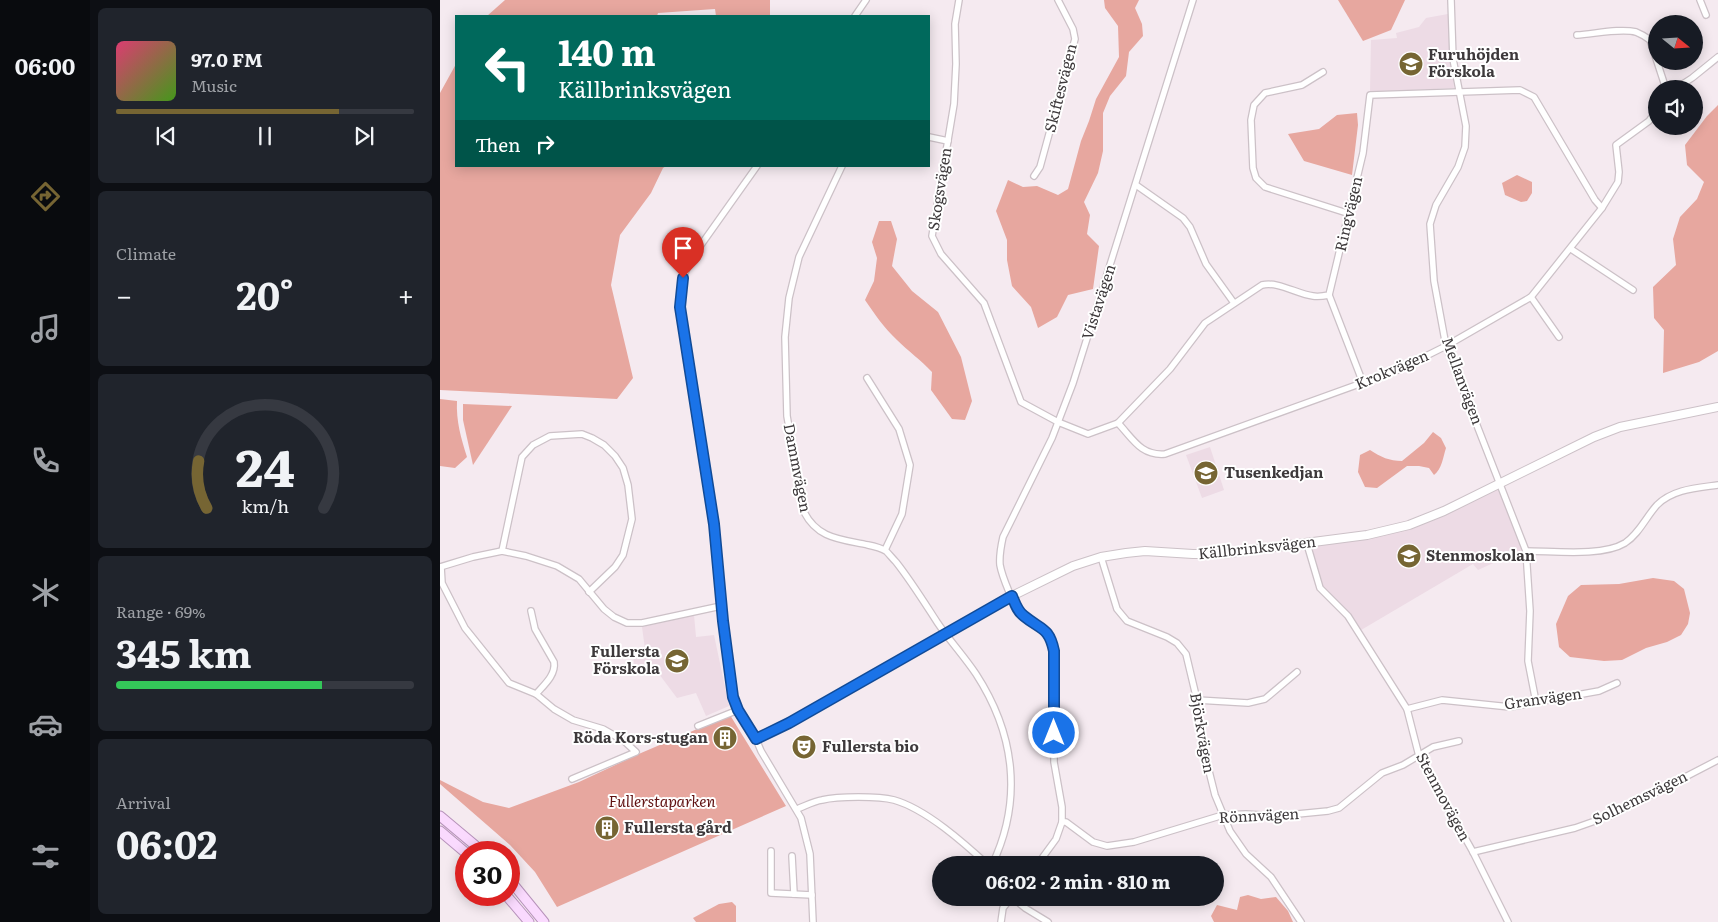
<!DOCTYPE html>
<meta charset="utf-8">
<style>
body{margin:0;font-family:Literata,serif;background:#20242c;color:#f1f3f6;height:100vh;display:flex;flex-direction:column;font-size:19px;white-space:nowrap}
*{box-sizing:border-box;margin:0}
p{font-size:16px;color:#9ea1a6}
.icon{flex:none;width:28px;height:28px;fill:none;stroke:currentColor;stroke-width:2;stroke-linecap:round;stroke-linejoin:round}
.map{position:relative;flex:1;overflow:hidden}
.drawer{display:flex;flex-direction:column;gap:8px;padding:8px;background:#0d0f14;width:350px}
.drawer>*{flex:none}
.guide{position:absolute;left:15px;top:15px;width:475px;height:152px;border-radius:0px;box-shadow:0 2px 12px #0003;background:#00695c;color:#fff;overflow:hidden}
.needle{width:32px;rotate:108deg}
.tools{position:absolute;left:1208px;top:15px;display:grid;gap:10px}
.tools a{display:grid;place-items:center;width:55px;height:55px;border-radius:50%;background:#171b24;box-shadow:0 2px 12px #0003;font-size:25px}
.speed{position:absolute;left:15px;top:841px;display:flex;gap:10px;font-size:25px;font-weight:700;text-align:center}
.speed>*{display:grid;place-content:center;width:65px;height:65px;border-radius:50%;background:#171b24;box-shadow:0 2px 12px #0003;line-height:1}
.speed .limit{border:8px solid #d22;background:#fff;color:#111}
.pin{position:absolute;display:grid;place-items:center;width:42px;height:42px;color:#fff;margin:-51px -21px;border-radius:50% 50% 50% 0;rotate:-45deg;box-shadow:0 0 5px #0007}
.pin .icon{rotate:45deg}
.me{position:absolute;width:55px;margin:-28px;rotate:0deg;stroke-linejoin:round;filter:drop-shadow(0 0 4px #0008)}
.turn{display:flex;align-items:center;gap:18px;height:105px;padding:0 20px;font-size:22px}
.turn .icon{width:65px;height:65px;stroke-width:2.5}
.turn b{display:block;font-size:35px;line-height:42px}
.then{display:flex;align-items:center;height:48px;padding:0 20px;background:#0003;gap:10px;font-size:19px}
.big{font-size:38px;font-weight:700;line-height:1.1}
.drawer .card{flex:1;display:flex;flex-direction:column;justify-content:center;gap:8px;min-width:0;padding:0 18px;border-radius:8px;background:#20242c}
.drawer .dial{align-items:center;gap:0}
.dial svg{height:130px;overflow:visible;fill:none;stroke:#363941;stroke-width:7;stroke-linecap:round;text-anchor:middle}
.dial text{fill:#f1f3f6;stroke:none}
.song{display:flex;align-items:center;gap:15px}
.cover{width:60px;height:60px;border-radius:8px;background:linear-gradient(135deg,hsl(340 70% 55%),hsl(100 70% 35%))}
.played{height:5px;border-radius:2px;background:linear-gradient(90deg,#766533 75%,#363941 75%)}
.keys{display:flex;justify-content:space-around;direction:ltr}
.heat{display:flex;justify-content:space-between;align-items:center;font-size:28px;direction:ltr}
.charge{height:8px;border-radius:4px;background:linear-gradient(90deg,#34c759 69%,#363941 0)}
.trip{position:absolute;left:492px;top:856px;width:292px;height:50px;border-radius:25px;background:#171b24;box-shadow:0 2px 12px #0003;font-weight:700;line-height:50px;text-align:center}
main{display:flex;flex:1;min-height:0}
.menu{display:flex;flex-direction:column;width:90px;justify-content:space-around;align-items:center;background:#090b0e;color:#9ea1a6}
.menu .icon{width:35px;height:35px}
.menu .current{color:#766533}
.menu b{font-size:22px;color:#f1f3f6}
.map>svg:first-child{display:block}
.built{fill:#eddbe5}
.green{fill:#e7a79f}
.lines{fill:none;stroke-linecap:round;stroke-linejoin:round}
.minor-casing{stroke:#ccc1c7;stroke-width:8}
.tertiary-casing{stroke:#ccc1c7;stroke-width:10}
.primary-casing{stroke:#b692ba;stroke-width:11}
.minor{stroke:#fff;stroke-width:5.5}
.tertiary{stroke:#fff;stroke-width:8}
.primary{stroke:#fadafe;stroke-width:9}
.route-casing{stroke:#114b97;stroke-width:12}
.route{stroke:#1a73e8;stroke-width:9}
.labels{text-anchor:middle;stroke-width:4;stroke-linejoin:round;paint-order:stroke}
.poi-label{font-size:15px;font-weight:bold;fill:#3d393b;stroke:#fff;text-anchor:start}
.street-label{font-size:15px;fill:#3d393b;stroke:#fff}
.park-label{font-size:15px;font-style:italic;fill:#601111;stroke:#fff}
</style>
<main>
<nav class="menu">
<b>06:00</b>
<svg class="icon current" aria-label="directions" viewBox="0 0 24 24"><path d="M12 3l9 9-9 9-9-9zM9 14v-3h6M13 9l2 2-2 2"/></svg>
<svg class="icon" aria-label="music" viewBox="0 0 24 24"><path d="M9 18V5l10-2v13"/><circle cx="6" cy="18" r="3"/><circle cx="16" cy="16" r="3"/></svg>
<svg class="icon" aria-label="phone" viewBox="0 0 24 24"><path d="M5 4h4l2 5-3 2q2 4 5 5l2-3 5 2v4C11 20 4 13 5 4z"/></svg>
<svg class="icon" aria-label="climate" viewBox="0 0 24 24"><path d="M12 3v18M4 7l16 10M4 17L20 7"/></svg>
<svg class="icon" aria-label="car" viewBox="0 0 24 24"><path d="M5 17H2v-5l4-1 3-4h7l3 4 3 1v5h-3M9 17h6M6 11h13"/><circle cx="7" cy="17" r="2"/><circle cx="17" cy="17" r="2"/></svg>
<svg class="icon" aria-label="filters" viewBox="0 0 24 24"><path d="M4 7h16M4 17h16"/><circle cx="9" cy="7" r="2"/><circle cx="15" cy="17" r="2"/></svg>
</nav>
<section class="drawer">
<div class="card">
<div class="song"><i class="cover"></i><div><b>97.0 FM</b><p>Music</p></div></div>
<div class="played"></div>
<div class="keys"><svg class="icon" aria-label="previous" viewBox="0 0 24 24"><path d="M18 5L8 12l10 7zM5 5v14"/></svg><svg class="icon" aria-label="pause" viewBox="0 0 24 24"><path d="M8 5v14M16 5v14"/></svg><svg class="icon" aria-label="next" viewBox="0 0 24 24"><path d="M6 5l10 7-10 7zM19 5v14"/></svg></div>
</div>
<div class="card"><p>Climate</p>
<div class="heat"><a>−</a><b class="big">20°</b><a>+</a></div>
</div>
<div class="card dial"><svg viewBox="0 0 100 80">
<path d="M14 69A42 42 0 1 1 86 69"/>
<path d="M14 69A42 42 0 0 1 9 40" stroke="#766533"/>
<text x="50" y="56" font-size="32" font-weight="700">24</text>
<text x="50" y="72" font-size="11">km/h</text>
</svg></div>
<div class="card"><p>Range · 69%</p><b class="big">345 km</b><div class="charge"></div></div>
<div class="card"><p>Arrival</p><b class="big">06:02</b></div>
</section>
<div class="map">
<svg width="1278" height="922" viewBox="0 0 1278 922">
<rect width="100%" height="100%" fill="#f5eaf0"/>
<g class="built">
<path d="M1008 14 1014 88 930 92 931 40 957 38 956 33 979 27 986 18Z"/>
<path d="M770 447 784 490 762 498 746 455Z"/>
<path d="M1057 483 1084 549 1038 570 1033 564 916 633 878 584 867 546 951 532Z"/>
<path d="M254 615 256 637 274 635 289 706 266 716 256 693 237 698 216 670 196 672 192 652 205 649 202 627Z"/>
</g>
<g class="green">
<path d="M65 0H330V16H276L275 9 218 13 217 16H47Z"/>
<path d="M664 0H699L695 8 702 24 703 36 689 52 686 76 670 96 663 113V151L658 173 644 202 650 215 647 234 659 246 653 289 628 295 617 317 598 328 591 307 572 286 567 260V240L556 211 568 180 583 187 597 186 618 195 628 189 641 141 649 121 656 99 679 57 678 26 665 8Z"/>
<path d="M898 0H965L951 30 923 41Z"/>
<path d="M16 64V166H226L223 168 211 193 180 235 171 285 193 378 177 399 0 390V93Z"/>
<path d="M1278 105V351L1259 362 1223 373 1224 330 1214 318 1213 287 1236 265 1233 239 1240 217 1257 199 1264 182 1247 165 1245 145 1267 116Z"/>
<path d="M917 113 918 125 912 175 864 161 848 134 879 129 897 115Z"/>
<path d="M1077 175 1092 182V193L1087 201 1081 202 1065 195 1062 183Z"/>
<path d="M439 221H451L457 239 452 266 472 291 498 312 521 357 532 401 525 420 512 419 491 390 492 372C481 360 468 351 457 340 444 328 434 313 425 300L434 281 437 258 432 242Z"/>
<path d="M0 399 17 401C16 421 21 438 27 457L15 468 0 466Z"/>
<path d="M23 404 72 406 33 465 23 420Z"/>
<path d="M993 432 1001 438 1006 448C1003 457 1002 469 994 475L989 468 979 466H967L937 488 925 487 918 472 920 455 930 450C941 457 949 461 962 461L984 443Z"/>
<path d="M1213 578 1234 581 1244 589 1250 613 1248 624 1241 635 1227 642 1206 648 1182 660 1164 661 1130 657 1119 647 1116 624 1128 596 1141 585 1179 584Z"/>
<path d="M290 715 346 806 117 907 95 872 70 845 0 784V780L43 802 69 808 139 782 201 753Z"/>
<path d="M808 895 821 899 836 897 848 911 853 922H774L771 916 777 905 797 910 800 897Z"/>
<path d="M292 902 296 906V922H256L253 918 279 904Z"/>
</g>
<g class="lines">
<defs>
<g id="minor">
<path d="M519 0 515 24 516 64 514 104 492 236 501 254 544 303 581 402 618 422 648 434 678 423 730 369 765 323 822 285C838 281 857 294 873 296 878 297 884 296 889 295L923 153 930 95 1080 90 1094 97 1155 200 1162 208"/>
<path d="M1011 0 1013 59 1026 126 1025 147 1018 167 996 205 990 224 994 281 1006 346 1086 551 1090 611 1088 661 1096 702"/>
<path d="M1260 0 1266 15"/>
<path d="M415 16 426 0"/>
<path d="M1137 35C1154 34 1180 28 1196 32 1201 34 1206 37 1210 40L1226 89"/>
<path d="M883 72 862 85 825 93 814 105 811 120 813 168 816 178 825 187 910 214"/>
<path d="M1235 89 1252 78 1278 57"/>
<path d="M489 137 508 141"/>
<path d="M317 166 251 259 243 278 240 307 274 524 283 621 293 697 298 710 316 739 321 751 361 818 370 854 373 922"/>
<path d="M402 166 359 257 349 298 345 337 347 416 364 512C378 539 400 539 428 545 433 546 441 548 446 551 449 554 453 559 456 562 471 581 484 602 497 622 509 640 524 656 536 674 575 734 583 800 552 865"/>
<path d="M594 176 600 167 635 39 633 29 618 0"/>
<path d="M696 185 743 218 750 227 766 264 794 303"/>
<path d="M1131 249 1193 290"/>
<path d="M889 295 923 383"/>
<path d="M1091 297 1119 337"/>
<path d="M427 378 459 429 470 465 462 514 445 550"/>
<path d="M678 423C693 439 701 456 725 454L958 370 1006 346 1091 297 1162 208 1178 182 1179 172 1176 145 1209 121 1216 111"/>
<path d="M867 544 880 588 908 616 967 709 979 756 1033 852 1068 922"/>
<path d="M62 551 82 457 93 445 110 436 142 434 152 438 164 445 175 456 183 468 188 485 192 519 183 555 175 567 149 592"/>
<path d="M1086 551C1113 551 1162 557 1185 543 1199 534 1206 517 1217 505 1233 489 1257 488 1278 485"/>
<path d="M661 557 677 609 687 621 727 637 737 643 746 654 757 700 765 755 775 795 790 831 806 854 831 877 861 922"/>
<path d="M0 567 33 557 62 551 86 556 117 566 139 579 164 609 174 617 187 623H202L281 606"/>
<path d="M1 567 2 583 25 628 69 683 96 694 114 709 133 720 163 729 184 741 196 752 132 779"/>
<path d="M91 611 95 629 114 662C116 675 104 685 96 694"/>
<path d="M757 700 808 703 825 699 857 672"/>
<path d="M967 709 1002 700 1070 707 1159 691 1177 683"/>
<path d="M258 726 298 710"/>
<path d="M357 809C365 806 374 801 382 800 398 796 439 796 454 800 486 809 524 843 548 865"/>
<path d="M622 822H626L653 842 667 846 694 842 783 815 806 814 837 816 888 811 899 808 942 773 963 765 993 747 1019 741"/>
<path d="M331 851V893L372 895"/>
<path d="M1033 852 1135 828 1172 815 1278 760"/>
<path d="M352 856 354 894"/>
<path d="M597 865 616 839 622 822V807L614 762V651C608 622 598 631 582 615 574 607 562 576 560 565 559 555 561 546 563 537L612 438 633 383 753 0"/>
<path d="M573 898 585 908 608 922"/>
<path d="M561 922 563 908 571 898"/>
</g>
<path id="tertiary" d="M316 739 349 723 572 596 633 566 661 557 686 553 705 551 753 554H781L927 535 969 525 1004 511 1154 437 1180 427 1278 407"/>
<g id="primary">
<path d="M0 816 43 852"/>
<path d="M0 831 26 853"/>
<path d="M69 879 104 922"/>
<path d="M66 895 89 922"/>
</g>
</defs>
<use href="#minor" class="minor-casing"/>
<use href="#tertiary" class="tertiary-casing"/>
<use href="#primary" class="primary-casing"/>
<use href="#minor" class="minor"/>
<use href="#tertiary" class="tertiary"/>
<use href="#primary" class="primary"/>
</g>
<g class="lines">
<defs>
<path id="route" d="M243 278 240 307 274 524 283 621 293 697 298 710 316 739 349 723 572 596C575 603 577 611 584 616 601 630 609 627 614 651V733"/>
</defs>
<use href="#route" class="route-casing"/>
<use href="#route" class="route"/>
</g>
<defs>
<symbol id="school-disc" viewBox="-11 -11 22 22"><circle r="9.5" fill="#766533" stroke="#fff"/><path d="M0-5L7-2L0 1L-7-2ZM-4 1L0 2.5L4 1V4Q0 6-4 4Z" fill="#fff"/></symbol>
<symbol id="building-disc" viewBox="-11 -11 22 22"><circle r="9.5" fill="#766533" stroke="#fff"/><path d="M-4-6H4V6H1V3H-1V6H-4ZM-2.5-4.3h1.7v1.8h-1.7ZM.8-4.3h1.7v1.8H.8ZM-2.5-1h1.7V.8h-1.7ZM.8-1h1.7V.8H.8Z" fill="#fff"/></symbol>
<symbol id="theatre-disc" viewBox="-11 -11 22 22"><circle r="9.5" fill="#766533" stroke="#fff"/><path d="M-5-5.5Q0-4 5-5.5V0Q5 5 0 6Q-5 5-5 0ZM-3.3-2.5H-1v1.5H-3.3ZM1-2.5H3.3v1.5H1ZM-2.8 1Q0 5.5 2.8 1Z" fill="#fff"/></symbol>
</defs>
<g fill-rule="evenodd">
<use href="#school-disc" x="957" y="50" width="28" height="28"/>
<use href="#school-disc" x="752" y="459" width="28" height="28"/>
<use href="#school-disc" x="955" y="542" width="28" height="28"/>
<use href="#school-disc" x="223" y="647" width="28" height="28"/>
<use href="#building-disc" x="271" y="724" width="28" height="28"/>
<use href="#theatre-disc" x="350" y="733" width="28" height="28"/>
<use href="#building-disc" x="153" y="814" width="28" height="28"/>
</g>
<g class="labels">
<g class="poi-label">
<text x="988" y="60">Furuhöjden<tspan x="988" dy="17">Förskola</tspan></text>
<text x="784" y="478">Tusenkedjan</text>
<text x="986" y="561">Stenmoskolan</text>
<text x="220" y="657" text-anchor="end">Fullersta<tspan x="220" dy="17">Förskola</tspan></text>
<text x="268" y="743" text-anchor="end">Röda Kors-stugan</text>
<text x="382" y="752">Fullersta bio</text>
<text x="184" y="833">Fullersta gård</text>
</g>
<g class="street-label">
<text transform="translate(621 88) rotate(-76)" y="5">Skiftesvägen</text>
<text transform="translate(500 189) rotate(-81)" y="5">Skogsvägen</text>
<text transform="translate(909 214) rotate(-77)" y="5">Ringvägen</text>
<text transform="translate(659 302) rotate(-72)" y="5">Vistavägen</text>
<text transform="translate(952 370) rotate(-23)" y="5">Krokvägen</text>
<text transform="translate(1022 381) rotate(70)" y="5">Mellanvägen</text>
<text transform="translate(357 468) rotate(79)" y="5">Dammvägen</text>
<text transform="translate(817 548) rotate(-6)" y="5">Källbrinksvägen</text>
<text transform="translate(1103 699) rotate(-8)" y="5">Granvägen</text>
<text transform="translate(762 733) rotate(80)" y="5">Björkvägen</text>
<text transform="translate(1003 797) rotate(62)" y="5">Stenmovägen</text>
<text transform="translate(1200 798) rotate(-26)" y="5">Solhemsvägen</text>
<text transform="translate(819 816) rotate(-3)" y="5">Rönnvägen</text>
</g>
<g class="park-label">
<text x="222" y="807">Fullerstaparken</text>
</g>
</g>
</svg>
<div class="tools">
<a><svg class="needle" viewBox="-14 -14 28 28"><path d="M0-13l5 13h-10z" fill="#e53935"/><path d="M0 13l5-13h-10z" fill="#9ea1a6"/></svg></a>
<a><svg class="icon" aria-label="sound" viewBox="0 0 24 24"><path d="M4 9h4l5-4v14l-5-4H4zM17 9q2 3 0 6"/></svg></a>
</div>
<div class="speed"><div class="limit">30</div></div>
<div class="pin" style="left:243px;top:278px;background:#d93025"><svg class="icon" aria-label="arrive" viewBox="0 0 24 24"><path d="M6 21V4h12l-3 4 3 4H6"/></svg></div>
<svg class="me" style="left:614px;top:733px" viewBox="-20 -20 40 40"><circle r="17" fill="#1a73e8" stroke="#fff" stroke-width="3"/><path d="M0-11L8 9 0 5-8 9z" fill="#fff"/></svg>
<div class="trip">06:02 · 2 min · 810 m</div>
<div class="guide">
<div class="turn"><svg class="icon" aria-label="left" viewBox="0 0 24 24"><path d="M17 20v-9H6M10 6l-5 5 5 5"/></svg><div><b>140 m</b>Källbrinksvägen</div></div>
<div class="then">Then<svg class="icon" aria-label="right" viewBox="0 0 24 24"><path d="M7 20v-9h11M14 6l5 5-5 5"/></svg></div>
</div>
</div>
</main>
